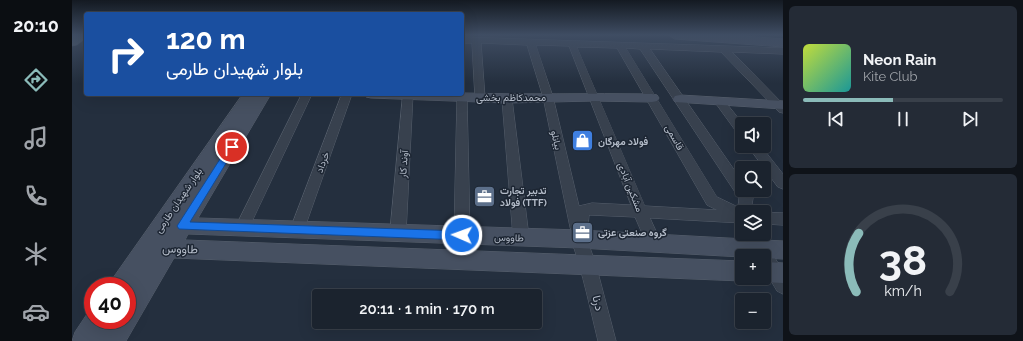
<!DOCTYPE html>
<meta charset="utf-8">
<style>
body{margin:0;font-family:Raleway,Vazirmatn,sans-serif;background:#242b36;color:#f1f3f6;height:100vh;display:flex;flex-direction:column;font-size:15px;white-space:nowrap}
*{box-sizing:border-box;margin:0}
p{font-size:13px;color:#a0a4aa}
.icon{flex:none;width:22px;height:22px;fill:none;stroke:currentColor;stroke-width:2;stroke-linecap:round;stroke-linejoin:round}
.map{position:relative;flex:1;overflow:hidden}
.panel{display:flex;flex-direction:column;gap:6px;padding:6px;background:#0f1319;width:240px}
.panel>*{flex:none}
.guide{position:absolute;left:12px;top:12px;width:380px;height:84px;border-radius:4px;box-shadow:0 4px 16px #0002,0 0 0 1px #39404a;background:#1a4fa0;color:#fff;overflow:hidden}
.buttons{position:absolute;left:663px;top:117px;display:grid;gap:8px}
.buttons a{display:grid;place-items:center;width:36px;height:36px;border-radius:4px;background:#1b232e;box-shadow:0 4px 16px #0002,0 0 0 1px #39404a;font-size:20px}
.speed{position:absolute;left:12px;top:277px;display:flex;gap:8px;font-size:20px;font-weight:700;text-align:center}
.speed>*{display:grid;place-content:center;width:52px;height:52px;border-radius:50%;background:#1b232e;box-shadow:0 4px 16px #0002,0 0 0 1px #39404a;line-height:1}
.speed .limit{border:6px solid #d22;background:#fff;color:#111}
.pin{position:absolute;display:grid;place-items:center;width:34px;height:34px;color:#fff;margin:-17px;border:2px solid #fff;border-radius:50%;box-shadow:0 1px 4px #0007}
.me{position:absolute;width:44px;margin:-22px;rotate:272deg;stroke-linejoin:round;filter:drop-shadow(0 0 3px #0008)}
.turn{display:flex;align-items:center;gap:14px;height:84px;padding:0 16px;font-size:18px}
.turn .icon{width:52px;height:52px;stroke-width:2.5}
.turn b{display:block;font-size:28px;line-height:34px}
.panel .widget{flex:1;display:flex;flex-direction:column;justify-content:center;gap:6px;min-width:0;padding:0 14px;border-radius:6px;background:#242b36}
.panel .dial{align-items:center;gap:0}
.dial svg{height:104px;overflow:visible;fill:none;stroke:#39404a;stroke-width:7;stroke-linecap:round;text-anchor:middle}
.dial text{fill:#f1f3f6;stroke:none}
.song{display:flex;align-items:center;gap:12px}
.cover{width:48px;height:48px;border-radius:6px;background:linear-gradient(135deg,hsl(70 70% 55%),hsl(180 70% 35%))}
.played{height:4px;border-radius:2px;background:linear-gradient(90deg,#8bbbb9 45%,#39404a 45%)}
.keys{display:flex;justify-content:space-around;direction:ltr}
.trip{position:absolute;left:240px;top:289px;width:230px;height:40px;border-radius:4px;background:#1b232e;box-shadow:0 4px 16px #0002,0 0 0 1px #39404a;font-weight:600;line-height:40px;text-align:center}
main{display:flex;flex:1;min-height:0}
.dock{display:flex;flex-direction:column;width:72px;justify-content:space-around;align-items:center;background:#0b0e12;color:#a0a4aa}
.dock .icon{width:28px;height:28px}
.dock .active{color:#8bbbb9}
.dock b{font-size:18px;color:#f1f3f6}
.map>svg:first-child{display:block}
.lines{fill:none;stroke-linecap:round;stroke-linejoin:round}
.street-casing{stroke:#565f6c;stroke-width:1}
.secondary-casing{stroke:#565f6c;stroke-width:1}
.primary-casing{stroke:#414a57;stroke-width:1}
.street{fill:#38414e;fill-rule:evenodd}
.secondary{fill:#465061;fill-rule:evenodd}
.primary{fill:#56606e;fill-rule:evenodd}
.route{fill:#1a73e8;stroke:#114b97}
.labels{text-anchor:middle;stroke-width:3;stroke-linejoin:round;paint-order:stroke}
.street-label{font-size:10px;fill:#b4bcc9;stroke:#1d2633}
.poi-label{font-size:10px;font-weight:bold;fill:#b4bcc9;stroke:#1d2633;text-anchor:start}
.near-street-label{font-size:12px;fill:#b4bcc9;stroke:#1d2633}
</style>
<main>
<nav class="dock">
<b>20:10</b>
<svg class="icon active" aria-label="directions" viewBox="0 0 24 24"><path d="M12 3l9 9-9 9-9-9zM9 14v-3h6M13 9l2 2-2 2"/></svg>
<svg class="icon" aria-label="music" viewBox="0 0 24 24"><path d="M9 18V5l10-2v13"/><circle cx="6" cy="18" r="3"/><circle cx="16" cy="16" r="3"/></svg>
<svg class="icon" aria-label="phone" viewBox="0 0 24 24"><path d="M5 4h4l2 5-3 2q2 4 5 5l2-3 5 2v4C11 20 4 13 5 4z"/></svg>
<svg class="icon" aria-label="climate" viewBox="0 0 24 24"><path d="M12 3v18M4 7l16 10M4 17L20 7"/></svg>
<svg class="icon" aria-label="car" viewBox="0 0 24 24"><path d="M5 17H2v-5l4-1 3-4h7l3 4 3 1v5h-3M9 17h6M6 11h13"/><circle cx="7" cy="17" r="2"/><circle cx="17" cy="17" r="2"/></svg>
</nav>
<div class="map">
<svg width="711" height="341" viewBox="0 0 711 341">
<rect width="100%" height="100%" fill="#242f3e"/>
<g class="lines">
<defs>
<g id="street">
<path d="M390 37 711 48V54L660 52 711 104V113L707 112 649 52 578 49 670 181V190H676L681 198 679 212H670V223L578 218 589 242 586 247 581 248 576 247 563 217 517 215 515 239 524 265 544 341H526C518 308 511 274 500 242 499 236 500 232 498 227L471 97 455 45 409 43 413 98 408 101 403 98 400 43H390ZM464 45 497 46 559 205 520 203 507 206 481 97ZM505 47 545 48 635 205 645 210 573 206ZM554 48 568 49 667 198 666 207 645 197Z"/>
<path d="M230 94H240L175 232 170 234 165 232 163 228Z"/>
<path d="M270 94H280L232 230 230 234 225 236 220 234 218 230Z"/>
<path d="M331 94H341L334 233 331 237 326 239 321 237 318 233Z"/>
<path d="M390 94 395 97 398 235 395 239 390 241 385 239 382 235 385 97Z"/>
<path d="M435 96 440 99 457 237 454 241 449 243 444 241 441 237 430 99Z"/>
<path d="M647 98 651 99 671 124 670 135 666 134 642 101Z"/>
<path d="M676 146H689L711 174V189L706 187Z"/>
<path d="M692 212 711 213V225L692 224Z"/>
<path d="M672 234H688L711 271V294L705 291 692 269V256H685Z"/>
</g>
<g id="secondary">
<path d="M597 35H658L711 39V47L603 39Z"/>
<path d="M390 93C453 95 517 93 580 94L585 95 587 98 585 101 580 102 522 101 435 103 299 98 294 97 292 94Z"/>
<path d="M171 94H199L126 218 507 230 711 241V259L692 258V256L670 257 507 248 116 234 113 240 670 261V278H678L670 281 102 258 54 341H0L3 332 17 311 21 310V320H55V286H37L41 278Z"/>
<path d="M608 95 711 101V109L603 102 601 99 603 96Z"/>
<path d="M692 262 711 263V283L692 282 684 279 683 278H692Z"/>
</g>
<path id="primary" d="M14 35V38L5 45 0 46V35Z"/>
</defs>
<use href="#street" class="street-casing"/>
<use href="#secondary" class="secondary-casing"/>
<use href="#primary" class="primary-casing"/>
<use href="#street" class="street"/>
<use href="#secondary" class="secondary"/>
<use href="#primary" class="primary"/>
</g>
<linearGradient id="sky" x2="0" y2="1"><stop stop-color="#141a22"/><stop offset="0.42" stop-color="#3f4d63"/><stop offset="1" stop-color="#3f4d63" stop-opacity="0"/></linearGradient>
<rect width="711" height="83" fill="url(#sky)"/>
<path class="route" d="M160 144 164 147 118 222 390 231 394 232 396 235 394 238 390 240 107 229 105 226 107 223 157 145Z"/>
<defs>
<symbol id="shop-square" viewBox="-11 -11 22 22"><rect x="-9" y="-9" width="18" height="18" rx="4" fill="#3f7fe0" stroke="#1d2633"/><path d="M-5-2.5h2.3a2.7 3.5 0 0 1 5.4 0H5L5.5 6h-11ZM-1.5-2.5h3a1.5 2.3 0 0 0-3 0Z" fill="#fff"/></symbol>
<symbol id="office-square" viewBox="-11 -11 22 22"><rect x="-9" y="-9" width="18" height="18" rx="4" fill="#5c6f8a" stroke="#1d2633"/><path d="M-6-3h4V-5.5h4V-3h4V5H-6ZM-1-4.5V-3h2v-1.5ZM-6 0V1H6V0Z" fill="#fff"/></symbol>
</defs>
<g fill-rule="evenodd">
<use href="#shop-square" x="498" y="128" width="25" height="25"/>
<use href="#office-square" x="400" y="184" width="25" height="25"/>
<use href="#office-square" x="498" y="220" width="25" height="25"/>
</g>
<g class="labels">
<g class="street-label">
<text x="439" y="101">محمدکاظم بخشی</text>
<text transform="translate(603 137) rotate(60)" y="4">قاسمی</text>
<text transform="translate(485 140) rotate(77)" y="4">بیانلو</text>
<text transform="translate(250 162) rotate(-70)" y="4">خرداد</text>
<text transform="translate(331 164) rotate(-86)" y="4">آوند کار</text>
<text transform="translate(559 187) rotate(68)" y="4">مشکین آبادی</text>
<text transform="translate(106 200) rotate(-56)" y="4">بلوار شهیدان طارمی</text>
<text transform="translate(437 237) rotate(2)" y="4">طاووس</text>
</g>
<g class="poi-label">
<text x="526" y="145">فولاد مهرگان</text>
<text x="428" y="194">تدبیر تجارت<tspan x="428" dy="12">فولاد (TTF)</tspan></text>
<text x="526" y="236">گروه صنعتی عزتی</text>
</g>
<g class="near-street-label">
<text transform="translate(108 249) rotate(2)" y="4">طاووس</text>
<text transform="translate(526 303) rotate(76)" y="4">درنا</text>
</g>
</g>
</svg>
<div class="buttons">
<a><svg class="icon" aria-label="sound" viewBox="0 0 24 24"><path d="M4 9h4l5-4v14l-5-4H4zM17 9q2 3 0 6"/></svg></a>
<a><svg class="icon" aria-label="search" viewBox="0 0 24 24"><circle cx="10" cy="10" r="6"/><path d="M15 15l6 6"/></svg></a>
<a><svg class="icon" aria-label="layers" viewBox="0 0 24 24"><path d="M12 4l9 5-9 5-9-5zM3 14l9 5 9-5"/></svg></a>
<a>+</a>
<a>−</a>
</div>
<div class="speed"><div class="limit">40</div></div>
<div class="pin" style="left:160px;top:147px;background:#d93025"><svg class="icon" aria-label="arrive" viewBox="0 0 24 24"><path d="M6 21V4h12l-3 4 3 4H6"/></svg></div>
<svg class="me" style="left:390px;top:235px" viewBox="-20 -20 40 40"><circle r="17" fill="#1a73e8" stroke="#fff" stroke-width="3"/><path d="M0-11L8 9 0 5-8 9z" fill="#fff"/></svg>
<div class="trip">20:11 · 1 min · 170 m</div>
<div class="guide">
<div class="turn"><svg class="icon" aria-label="right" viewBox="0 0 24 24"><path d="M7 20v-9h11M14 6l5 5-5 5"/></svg><div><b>120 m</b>بلوار شهیدان طارمی</div></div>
</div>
</div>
<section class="panel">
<div class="widget">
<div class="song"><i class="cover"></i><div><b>Neon Rain</b><p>Kite Club</p></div></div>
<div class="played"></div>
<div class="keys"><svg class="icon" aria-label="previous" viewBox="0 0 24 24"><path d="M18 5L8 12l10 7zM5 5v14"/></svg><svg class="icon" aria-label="pause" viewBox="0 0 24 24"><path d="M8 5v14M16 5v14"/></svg><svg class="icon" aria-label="next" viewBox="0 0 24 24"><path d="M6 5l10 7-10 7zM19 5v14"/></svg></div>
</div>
<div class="widget dial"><svg viewBox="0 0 100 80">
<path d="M14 69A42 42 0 1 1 86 69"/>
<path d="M14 69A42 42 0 0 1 16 24" stroke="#8bbbb9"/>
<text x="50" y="56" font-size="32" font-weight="700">38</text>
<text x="50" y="72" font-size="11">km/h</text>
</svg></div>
</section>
</main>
